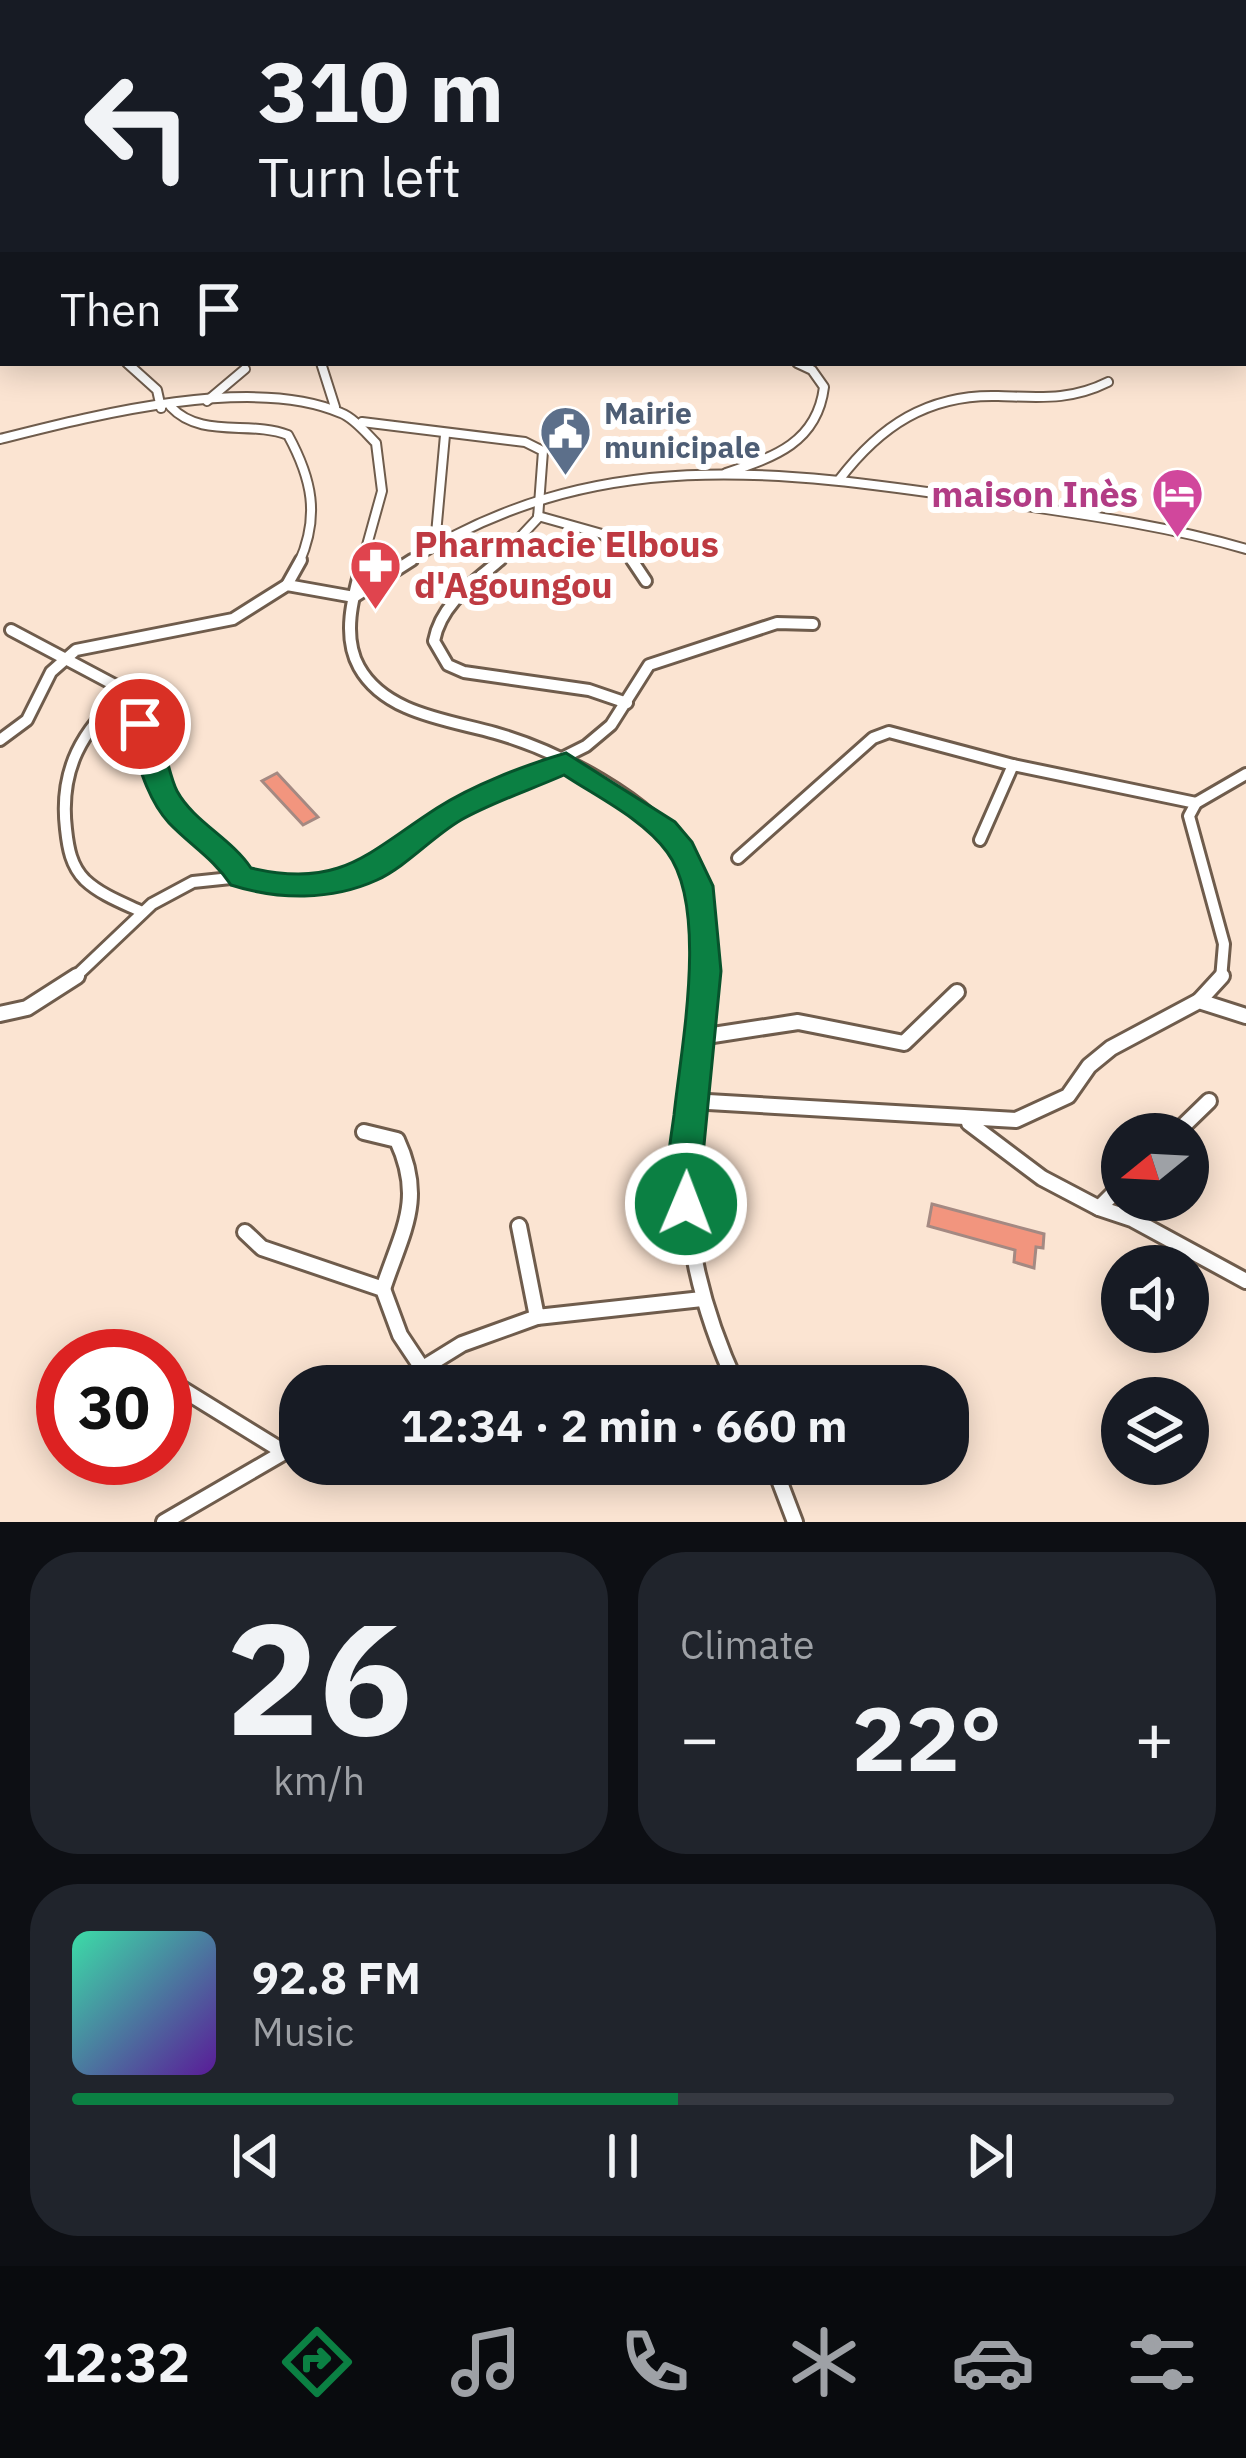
<!DOCTYPE html>
<meta charset="utf-8">
<style>
body{margin:0;font-family:"IBM Plex Sans",sans-serif;background:#20242c;color:#f1f3f6;height:100vh;display:flex;flex-direction:column;font-size:45px;white-space:nowrap}
*{box-sizing:border-box;margin:0}
p{font-size:39px;color:#9ea1a6}
.icon{flex:none;width:66px;height:66px;fill:none;stroke:currentColor;stroke-width:2;stroke-linecap:round;stroke-linejoin:round}
.map{position:relative;height:1522px;overflow:hidden}
.drawer{display:flex;flex-direction:column;gap:30px;padding:30px;background:#0d0f14;flex:1}
.drawer>*{flex:none}
.banner{position:absolute;left:0px;top:0px;width:1248px;height:366px;box-shadow:0 6px 30px #0003;background:#171b24;color:#f1f3f6;overflow:hidden}
.needle{width:78px;rotate:252deg}
.controls{position:absolute;left:1101px;top:1113px;display:grid;gap:24px}
.controls a{display:grid;place-items:center;width:108px;height:108px;border-radius:50%;background:#171b24;box-shadow:0 6px 30px #0003;font-size:60px}
.speed{position:absolute;left:36px;top:1329px;display:flex;gap:24px;font-size:60px;font-weight:700;text-align:center}
.speed>*{display:grid;place-content:center;width:156px;height:156px;border-radius:50%;background:#171b24;box-shadow:0 6px 30px #0003;line-height:1}
.speed .limit{border:18px solid #d22;background:#fff;color:#111}
.pin{position:absolute;display:grid;place-items:center;width:102px;height:102px;color:#fff;margin:-51px;border:6px solid #fff;border-radius:50%;box-shadow:0 3px 12px #0007}
.me{position:absolute;width:132px;margin:-66px;rotate:1deg;stroke-linejoin:round;filter:drop-shadow(0 0 9px #0008)}
.turn{display:flex;align-items:center;gap:42px;height:252px;padding:0 60px;font-size:54px}
.turn .icon{width:156px;height:156px;stroke-width:2.5}
.turn b{display:block;font-size:84px;line-height:102px}
.then{display:flex;align-items:center;height:114px;padding:0 60px;background:#0003;gap:24px;font-size:45px}
.big{font-size:90px;font-weight:800;line-height:1.1}
.drawer .card{flex:1;display:flex;flex-direction:column;justify-content:center;gap:18px;min-width:0;padding:0 42px;border-radius:48px;background:#20242c}
.drawer .dial{align-items:center;gap:0}
.dial b{font-size:156px;line-height:1}
.song{display:flex;align-items:center;gap:36px}
.cover{width:144px;height:144px;border-radius:18px;background:linear-gradient(135deg,hsl(160 70% 55%),hsl(270 70% 35%))}
.played{height:12px;border-radius:6px;background:linear-gradient(90deg,#0b8043 55%,#363941 55%)}
.keys{display:flex;justify-content:space-around;direction:ltr}
.heat{display:flex;justify-content:space-between;align-items:center;font-size:66px;direction:ltr}
.drawer .tiles{flex:1;display:grid;gap:30px;grid-template-columns:1fr 1fr}
.card:last-child{grid-column:span 2}
.trip{position:absolute;left:279px;top:1365px;width:690px;height:120px;border-radius:48px;background:#171b24;box-shadow:0 6px 30px #0003;font-weight:800;line-height:120px;text-align:center}
.menu{display:flex;height:192px;justify-content:space-around;align-items:center;background:#090b0e;color:#9ea1a6}
.menu .icon{width:84px;height:84px}
.menu .active{color:#0b8043}
.menu b{font-size:54px;color:#f1f3f6}
.map>svg:first-child{display:block}
.building{fill:#f2957e;stroke:#a48982;stroke-width:3}
.lines{fill:none;stroke-linecap:round;stroke-linejoin:round}
.minor-far3-casing{stroke:#6f5c4c;stroke-width:9}
.minor-far2-casing{stroke:#6f5c4c;stroke-width:12}
.minor-far1-casing{stroke:#6f5c4c;stroke-width:16}
.minor-casing{stroke:#6f5c4c;stroke-width:20}
.minor-far3{stroke:#fff;stroke-width:6}
.minor-far2{stroke:#fff;stroke-width:8}
.minor-far1{stroke:#fff;stroke-width:10}
.minor{stroke:#fff;stroke-width:14}
.route{fill:#0b8043;stroke:#07532c;stroke-width:3}
.labels{text-anchor:middle;stroke-width:12;stroke-linejoin:round;paint-order:stroke}
.far-service-label{font-size:30px;font-weight:bold;fill:#4e5e75;stroke:#fff;text-anchor:start}
.hotel-label{font-size:36px;font-weight:bold;fill:#b23c85;stroke:#fff;text-anchor:end}
.health-label{font-size:36px;font-weight:bold;fill:#be3a42;stroke:#fff;text-anchor:start}
</style>
<div class="map">
<svg width="1246" height="1522" viewBox="0 0 1246 1522">
<rect width="100%" height="100%" fill="#fbe4d2"/>
<g class="building">
<path d="M277 773 318 817 303 825 262 781Z"/>
<path d="M932 1204 1044 1234 1043 1248 1036 1247 1034 1268 1014 1262 1015 1250 928 1226Z"/>
</g>
<g class="lines">
<defs>
<g id="minor-far3">
<path d="M582 0 588 3"/>
<path d="M1020 0 1033 3"/>
<path d="M446 3 454 0"/>
</g>
<g id="minor-far2">
<path d="M127 363 157 390 161 408"/>
<path d="M321 363 335 407"/>
<path d="M207 401 245 369"/>
<path d="M171 407C201 439 250 420 288 435 312 479 320 516 299 563"/>
<path d="M362 422 525 442 543 451 538 518 496 563"/>
<path d="M0 439C91 416 252 374 341 413 354 418 366 433 376 443L382 491 362 563"/>
<path d="M726 473C774 457 817 443 824 387L812 370 797 363"/>
<path d="M839 480C880 426 928 394 998 396 1039 397 1070 401 1108 382"/>
<path d="M538 516 602 534 634 563"/>
<path d="M435 545 445 435"/>
<path d="M407 563C594 443 777 470 984 500 1072 513 1161 524 1246 549"/>
</g>
<g id="minor-far1">
<path d="M363 560C354 593 341 635 359 667 385 714 449 720 495 733 555 750 653 799 685 855 706 892 708 937 705 979"/>
<path d="M500 560C473 583 441 604 434 641L448 665 464 672 589 690 627 703"/>
<path d="M632 560 646 581"/>
<path d="M287 585 301 560"/>
<path d="M11 630 126 691C82 730 59 769 66 829 68 848 71 866 85 880 101 895 123 903 142 912"/>
<path d="M126 691 173 808 241 877"/>
<path d="M0 740 27 720 51 672 76 650 233 619 287 585 354 597 412 560"/>
<path d="M980 840 1013 765"/>
<path d="M738 858 873 738 889 732 1013 765 1196 803"/>
<path d="M73 979 152 904 193 882 231 878 327 885 362 874 452 813 586 746 611 725 649 665 777 623 813 624"/>
<path d="M1221 979 1224 944 1189 816 1196 803 1246 774"/>
</g>
<g id="minor">
<path d="M706 976C702 1038 687 1099 686 1161 684 1240 704 1315 737 1386"/>
<path d="M1199 1001 1222 976"/>
<path d="M0 1014 27 1008 77 976"/>
<path d="M700 1037 798 1022 904 1043 957 992"/>
<path d="M691 1101 1016 1120 1068 1096 1089 1066 1111 1048 1199 1001 1246 1016"/>
<path d="M969 1123 1042 1178 1099 1208 1132 1219 1246 1281"/>
<path d="M364 1132 397 1140C425 1200 402 1231 383 1289"/>
<path d="M1175 1134 1209 1101"/>
<path d="M1099 1208 1122 1185"/>
<path d="M519 1226 537 1317 702 1299"/>
<path d="M245 1232 262 1248 383 1289 400 1335 422 1368"/>
<path d="M394 1386 462 1344 537 1317"/>
<path d="M182 1389 284 1452"/>
<path d="M773 1464 795 1522"/>
<path d="M164 1522 300 1443"/>
</g>
</defs>
<use href="#minor-far3" class="minor-far3-casing"/>
<use href="#minor-far2" class="minor-far2-casing"/>
<use href="#minor-far1" class="minor-far1-casing"/>
<use href="#minor" class="minor-casing"/>
<use href="#minor-far3" class="minor-far3"/>
<use href="#minor-far2" class="minor-far2"/>
<use href="#minor-far1" class="minor-far1"/>
<use href="#minor" class="minor"/>
</g>
<path class="route" d="M140 715C164 722 166 770 177 791 194 822 231 838 251 868 341 889 367 853 437 808 473 785 525 765 566 753L675 822 692 842 713 886 721 971 703 1155 704 1204 699 1215 686 1220 674 1215C661 1187 670 1146 674 1115 681 1048 709 908 667 852 643 819 597 797 564 775 530 790 493 802 461 820 432 837 407 866 377 880 331 901 278 900 231 885 214 859 190 845 169 823 145 797 137 757 126 724Z"/>
<defs>
<symbol id="civic-pin" viewBox="-11 -11 22 30"><path d="M0 17L-7.5 6A9.5 9.5 0 1 1 7.5 6Z" fill="#5c6f8a" stroke="#fff"/><path d="M-.6-6.5H3V-4.5H.6V-3L4-1V1h2V6H-6V1h2V-1L-.6-3ZM-1.2 2.5V6h2.4V2.5Z" fill="#fff"/></symbol>
<symbol id="hotel-pin" viewBox="-11 -11 22 30"><path d="M0 17L-7.5 6A9.5 9.5 0 1 1 7.5 6Z" fill="#d1479c" stroke="#fff"/><path d="M-6-4.5h1.5V1H6V5H4.5V3h-9V5H-6ZM-4 0a1.8 1.8 0 1 1 3.6 0ZM.5 0V-2.5h3Q6-2.5 6 0Z" fill="#fff"/></symbol>
<symbol id="pharmacy-pin" viewBox="-11 -11 22 30"><path d="M0 17L-7.5 6A9.5 9.5 0 1 1 7.5 6Z" fill="#e0444e" stroke="#fff"/><path d="M-2-6h4v4h4v4h-4v4h-4v-4h-4v-4h4Z" fill="#fff"/></symbol>
</defs>
<g fill-rule="evenodd">
<use href="#civic-pin" x="536" y="402" width="59" height="81"/>
<use href="#hotel-pin" x="1148" y="464" width="59" height="81"/>
<use href="#pharmacy-pin" x="346" y="536" width="59" height="81"/>
</g>
<g class="labels">
<g class="far-service-label">
<text x="604" y="424">Mairie<tspan x="604" dy="34">municipale</tspan></text>
</g>
<g class="hotel-label">
<text x="1138" y="507">maison Inès</text>
</g>
<g class="health-label">
<text x="414" y="557">Pharmacie Elbous<tspan x="414" dy="41">d'Agoungou</tspan></text>
</g>
</g>
</svg>
<div class="controls">
<a><svg class="needle" viewBox="-14 -14 28 28"><path d="M0-13l5 13h-10z" fill="#e53935"/><path d="M0 13l5-13h-10z" fill="#9ea1a6"/></svg></a>
<a><svg class="icon" aria-label="sound" viewBox="0 0 24 24"><path d="M4 9h4l5-4v14l-5-4H4zM17 9q2 3 0 6"/></svg></a>
<a><svg class="icon" aria-label="layers" viewBox="0 0 24 24"><path d="M12 4l9 5-9 5-9-5zM3 14l9 5 9-5"/></svg></a>
</div>
<div class="speed"><div class="limit">30</div></div>
<div class="pin" style="left:140px;top:724px;background:#d93025"><svg class="icon" aria-label="arrive" viewBox="0 0 24 24"><path d="M6 21V4h12l-3 4 3 4H6"/></svg></div>
<svg class="me" style="left:686px;top:1204px" viewBox="-20 -20 40 40"><circle r="17" fill="#0b8043" stroke="#fff" stroke-width="3"/><path d="M0-11L8 9 0 5-8 9z" fill="#fff"/></svg>
<div class="trip">12:34 · 2 min · 660 m</div>
<div class="banner">
<div class="turn"><svg class="icon" aria-label="left" viewBox="0 0 24 24"><path d="M17 20v-9H6M10 6l-5 5 5 5"/></svg><div><b>310 m</b>Turn left</div></div>
<div class="then">Then<svg class="icon" aria-label="arrive" viewBox="0 0 24 24"><path d="M6 21V4h12l-3 4 3 4H6"/></svg></div>
</div>
</div>
<section class="drawer">
<div class="tiles">
<div class="card dial"><b>26</b><p>km/h</p></div>
<div class="card"><p>Climate</p>
<div class="heat"><a>−</a><b class="big">22°</b><a>+</a></div>
</div>
<div class="card">
<div class="song"><i class="cover"></i><div><b>92.8 FM</b><p>Music</p></div></div>
<div class="played"></div>
<div class="keys"><svg class="icon" aria-label="previous" viewBox="0 0 24 24"><path d="M18 5L8 12l10 7zM5 5v14"/></svg><svg class="icon" aria-label="pause" viewBox="0 0 24 24"><path d="M8 5v14M16 5v14"/></svg><svg class="icon" aria-label="next" viewBox="0 0 24 24"><path d="M6 5l10 7-10 7zM19 5v14"/></svg></div>
</div>
</div>
</section>
<nav class="menu">
<b>12:32</b>
<svg class="icon active" aria-label="directions" viewBox="0 0 24 24"><path d="M12 3l9 9-9 9-9-9zM9 14v-3h6M13 9l2 2-2 2"/></svg>
<svg class="icon" aria-label="music" viewBox="0 0 24 24"><path d="M9 18V5l10-2v13"/><circle cx="6" cy="18" r="3"/><circle cx="16" cy="16" r="3"/></svg>
<svg class="icon" aria-label="phone" viewBox="0 0 24 24"><path d="M5 4h4l2 5-3 2q2 4 5 5l2-3 5 2v4C11 20 4 13 5 4z"/></svg>
<svg class="icon" aria-label="climate" viewBox="0 0 24 24"><path d="M12 3v18M4 7l16 10M4 17L20 7"/></svg>
<svg class="icon" aria-label="car" viewBox="0 0 24 24"><path d="M5 17H2v-5l4-1 3-4h7l3 4 3 1v5h-3M9 17h6M6 11h13"/><circle cx="7" cy="17" r="2"/><circle cx="17" cy="17" r="2"/></svg>
<svg class="icon" aria-label="filters" viewBox="0 0 24 24"><path d="M4 7h16M4 17h16"/><circle cx="9" cy="7" r="2"/><circle cx="15" cy="17" r="2"/></svg>
</nav>
